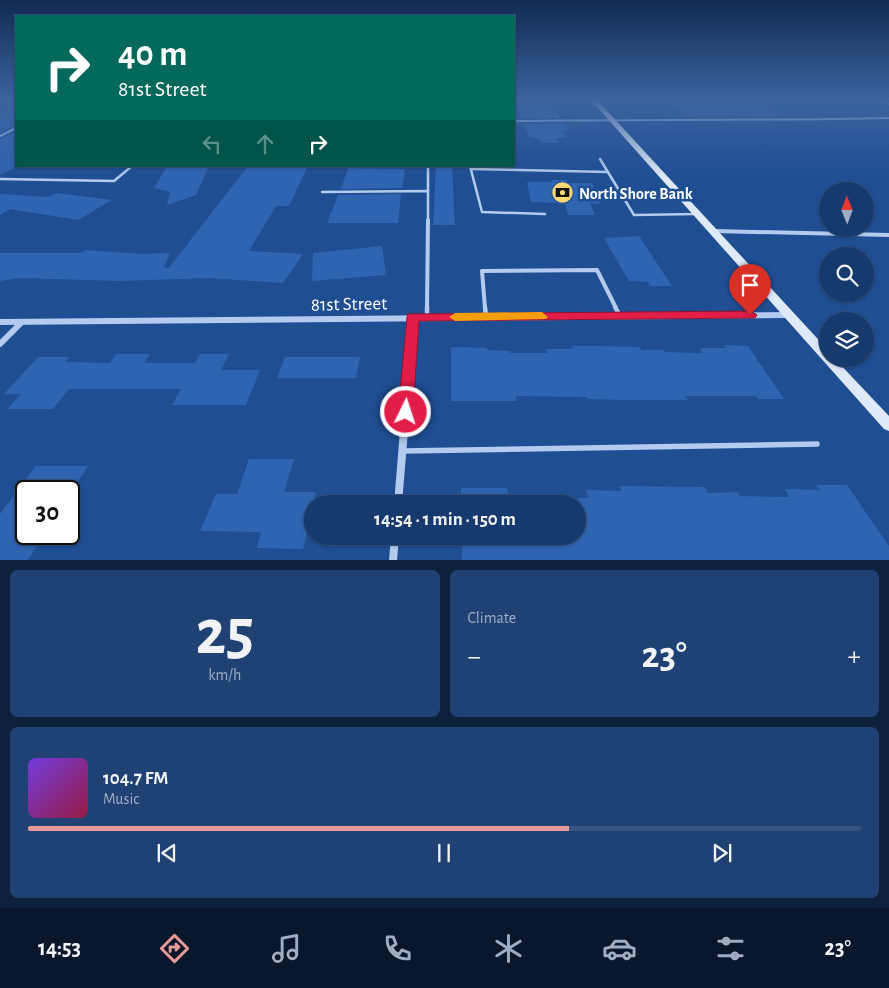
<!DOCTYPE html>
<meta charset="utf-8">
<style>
body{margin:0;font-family:"Alegreya Sans",sans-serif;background:#204173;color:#f1f3f6;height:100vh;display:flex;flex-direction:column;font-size:19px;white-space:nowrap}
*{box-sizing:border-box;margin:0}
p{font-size:16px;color:#9eadc2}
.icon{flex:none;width:28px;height:28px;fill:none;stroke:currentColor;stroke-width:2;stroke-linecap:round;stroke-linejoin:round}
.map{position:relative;height:560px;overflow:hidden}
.details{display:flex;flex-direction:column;gap:10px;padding:10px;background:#0d203c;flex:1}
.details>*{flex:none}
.top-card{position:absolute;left:15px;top:15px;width:500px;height:152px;border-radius:0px;box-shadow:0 1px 4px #0004,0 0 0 1px #365481;background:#00695c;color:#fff;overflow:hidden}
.needle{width:32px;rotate:359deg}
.fabs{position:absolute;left:819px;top:182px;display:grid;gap:10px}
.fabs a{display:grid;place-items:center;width:55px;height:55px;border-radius:50%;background:#173a6e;box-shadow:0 1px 4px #0004,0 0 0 1px #365481;font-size:25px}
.speed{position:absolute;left:15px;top:480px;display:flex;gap:10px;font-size:25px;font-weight:700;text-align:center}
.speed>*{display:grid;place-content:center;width:65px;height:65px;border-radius:50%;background:#173a6e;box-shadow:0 1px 4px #0004,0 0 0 1px #365481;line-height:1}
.speed .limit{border:2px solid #111;border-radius:8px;background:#fff;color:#111}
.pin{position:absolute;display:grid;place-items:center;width:42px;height:42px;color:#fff;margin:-51px -21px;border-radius:50% 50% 50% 0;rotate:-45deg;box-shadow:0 0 5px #0007}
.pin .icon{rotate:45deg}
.me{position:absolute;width:55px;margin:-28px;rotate:4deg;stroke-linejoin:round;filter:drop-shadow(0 0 4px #0008)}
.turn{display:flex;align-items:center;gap:18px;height:105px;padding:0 20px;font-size:22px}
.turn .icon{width:65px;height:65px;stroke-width:2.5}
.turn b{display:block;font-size:35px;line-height:42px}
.lanes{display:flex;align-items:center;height:48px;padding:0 20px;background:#0003;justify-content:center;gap:25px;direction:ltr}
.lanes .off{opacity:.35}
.big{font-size:38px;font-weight:600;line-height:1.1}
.details .widget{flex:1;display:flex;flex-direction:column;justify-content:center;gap:8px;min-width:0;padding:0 18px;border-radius:8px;background:#204173}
.details .dial{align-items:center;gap:0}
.dial b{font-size:65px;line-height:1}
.song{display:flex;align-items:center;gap:15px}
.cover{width:60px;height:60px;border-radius:8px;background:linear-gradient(135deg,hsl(260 70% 55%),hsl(340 70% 35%))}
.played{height:5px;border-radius:2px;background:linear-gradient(90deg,#e69b98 65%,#365481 65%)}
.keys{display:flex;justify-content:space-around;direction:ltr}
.heat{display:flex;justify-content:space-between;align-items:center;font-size:28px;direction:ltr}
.details .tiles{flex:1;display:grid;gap:10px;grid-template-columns:1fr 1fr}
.widget:last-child{grid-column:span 2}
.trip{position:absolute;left:304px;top:495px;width:282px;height:50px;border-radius:25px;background:#173a6e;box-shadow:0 1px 4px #0004,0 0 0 1px #365481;font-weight:600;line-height:50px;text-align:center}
.dock{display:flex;height:80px;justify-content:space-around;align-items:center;background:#09172c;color:#9eadc2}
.dock .icon{width:35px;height:35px}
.dock .active{color:#e69b98}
.dock b{font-size:22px;color:#f1f3f6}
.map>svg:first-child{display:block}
.building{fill:#2f64b0}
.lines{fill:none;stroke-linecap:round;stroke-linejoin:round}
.lane-far4{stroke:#b2cbee;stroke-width:2}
.lane-far3{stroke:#b2cbee;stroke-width:2.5}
.lane-far2{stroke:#b2cbee;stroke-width:4}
.lane-far1{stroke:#b2cbee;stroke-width:4.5}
.lane{stroke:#b2cbee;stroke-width:5.5}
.street-far1{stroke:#b2cbee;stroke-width:6}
.street{stroke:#b2cbee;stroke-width:8}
.secondary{fill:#dee9fa;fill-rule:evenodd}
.route{fill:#e11d48;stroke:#92132f}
.slow{fill:#f59e0b}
.labels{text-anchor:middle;stroke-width:5;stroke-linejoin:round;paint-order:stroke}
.far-poi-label{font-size:16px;font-weight:bold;fill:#fff;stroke:#1f4e93;text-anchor:start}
.street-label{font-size:19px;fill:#fff;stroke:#1f4e93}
</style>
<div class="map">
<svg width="889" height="561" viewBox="0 0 889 561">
<rect width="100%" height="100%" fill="#1f4e93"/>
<g class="building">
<path d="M514 99H548L560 118H521Z"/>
<path d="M668 99H756L782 115H687Z"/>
<path d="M16 108V125L0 133V110Z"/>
<path d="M564 123 569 130 563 131 567 138H556L559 143H542L537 138H530L524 124Z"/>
<path d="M16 131V167L0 175V139Z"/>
<path d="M167 166H209L196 195 167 205 170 192 154 188Z"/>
<path d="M248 166H308L289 206H276L249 251 303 254 283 283 210 278 119 281 21 278 0 281V253H82L85 250 141 254 170 253 164 267 168 269Z"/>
<path d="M436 166H452L455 225H433Z"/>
<path d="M348 168 405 169 402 188 341 189Z"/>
<path d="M551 180H566L567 183H592L601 204 590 203 595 215H568L565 203 531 202 527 182H552Z"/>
<path d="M57 193 112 200 78 220 10 209 0 215V194L48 197Z"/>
<path d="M401 194 398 223H327L338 195Z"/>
<path d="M639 236 672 286H650L648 282 629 281 604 238Z"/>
<path d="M382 246 386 275 312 281 313 253Z"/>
<path d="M724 345 748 346 784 399H758L756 396H686L688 400H623L587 399 586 397 516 396 517 401H451V347L487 348V350L510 351V353H547L546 349H573L572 346H595L640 347 641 350H664L665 352 702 353 700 348H726Z"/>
<path d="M116 354H150L144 363H195L200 354H229L221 370H260L246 405H172L181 389H69L53 409H7L21 394H4L38 357H70L65 362 110 363Z"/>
<path d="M285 357H360L356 378H277Z"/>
<path d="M249 459H294L284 492H316L303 549 257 548 261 532 200 531 216 494H237Z"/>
<path d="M36 466H88L72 491H26V534H45L27 561H0V514Z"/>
<path d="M816 485H847L889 546V561H462V536H578V498H588L586 490 621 491 620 486 705 487 708 493 738 492 740 496 789 497 785 489 820 490Z"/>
<path d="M461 488H507L509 504H461Z"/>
</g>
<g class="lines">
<g class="lane-far4">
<path d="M11 99H16"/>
<path d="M878 99 889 104"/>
<path d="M514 121C639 119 764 121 889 118"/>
<path d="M0 136 16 128"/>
</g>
<g class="lane-far3">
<path d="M600 159 634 215 697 214"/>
<path d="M428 166V191"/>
<path d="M470 166 482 212 545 214"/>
<path d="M471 169 608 172"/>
<path d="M0 179 114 181 132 166"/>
<path d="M322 192 428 191V221"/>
</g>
<g class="lane-far2">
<path d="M714 231 889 235"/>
<path d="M427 308 428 220"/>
<path d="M485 308 482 271 597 270 616 308"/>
</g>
<g class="lane-far1">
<path d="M485 307 486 317"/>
<path d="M615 307 620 316"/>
<path d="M427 317V307"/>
</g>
<path class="lane" d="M403 451 817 444"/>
<g class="street-far1">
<path d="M0 322 787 315"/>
<path d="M0 344 21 323"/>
<path d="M405 419 413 317"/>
</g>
<g class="street">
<path d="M398 504 405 418"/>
<path d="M393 561 395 536"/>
</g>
<path class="secondary" d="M590 99H596L828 350V359H835L889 416V431L884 429Z"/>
</g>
<linearGradient id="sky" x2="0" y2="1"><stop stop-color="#112b51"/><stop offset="0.56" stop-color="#3c639e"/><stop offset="1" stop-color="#3c639e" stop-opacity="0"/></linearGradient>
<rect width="889" height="177" fill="url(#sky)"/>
<path class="route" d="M750 311 757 315 755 318 419 321 413 412 411 417 406 419 400 417 398 412 407 317 408 314Z"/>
<path class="slow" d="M542 312 548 317 546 319 455 321 449 317 455 313Z"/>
<defs>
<symbol id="bank-disc" viewBox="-11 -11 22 22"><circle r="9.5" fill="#fbd872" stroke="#1f4e93"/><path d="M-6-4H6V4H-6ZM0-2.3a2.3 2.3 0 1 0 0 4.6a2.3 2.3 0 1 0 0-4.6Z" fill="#111"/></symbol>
</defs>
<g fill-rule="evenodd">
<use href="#bank-disc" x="550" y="180" width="25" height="25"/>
</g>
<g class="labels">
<g class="far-poi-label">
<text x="579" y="199">North Shore Bank</text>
</g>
<g class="street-label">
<text transform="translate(349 303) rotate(-1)" y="7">81st Street</text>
</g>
</g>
</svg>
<div class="fabs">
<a><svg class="needle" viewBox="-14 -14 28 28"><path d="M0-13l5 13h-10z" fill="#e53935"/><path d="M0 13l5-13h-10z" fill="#9eadc2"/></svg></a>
<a><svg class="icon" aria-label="search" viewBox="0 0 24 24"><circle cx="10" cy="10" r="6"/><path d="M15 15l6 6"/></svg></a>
<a><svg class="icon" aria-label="layers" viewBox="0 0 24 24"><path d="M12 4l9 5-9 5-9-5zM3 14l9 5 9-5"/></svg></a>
</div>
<div class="speed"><div class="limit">30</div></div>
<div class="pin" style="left:750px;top:315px;background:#d93025"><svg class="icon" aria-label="arrive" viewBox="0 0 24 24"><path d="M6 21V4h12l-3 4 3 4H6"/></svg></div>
<svg class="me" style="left:406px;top:412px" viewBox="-20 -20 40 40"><circle r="17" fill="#e11d48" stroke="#fff" stroke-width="3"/><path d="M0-11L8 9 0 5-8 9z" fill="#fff"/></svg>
<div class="trip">14:54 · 1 min · 150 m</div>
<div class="top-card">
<div class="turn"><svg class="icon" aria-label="right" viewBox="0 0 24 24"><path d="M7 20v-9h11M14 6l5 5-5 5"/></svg><div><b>40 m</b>81st Street</div></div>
<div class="lanes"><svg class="icon off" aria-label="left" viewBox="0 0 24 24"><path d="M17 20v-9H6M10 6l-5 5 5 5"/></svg><svg class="icon off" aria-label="ahead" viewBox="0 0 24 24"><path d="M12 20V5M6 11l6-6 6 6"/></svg><svg class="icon" aria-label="right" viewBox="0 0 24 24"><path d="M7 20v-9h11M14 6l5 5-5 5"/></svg></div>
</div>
</div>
<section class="details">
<div class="tiles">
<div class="widget dial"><b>25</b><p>km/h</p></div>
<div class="widget"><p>Climate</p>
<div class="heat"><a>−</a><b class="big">23°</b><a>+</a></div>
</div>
<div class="widget">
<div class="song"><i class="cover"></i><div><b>104.7 FM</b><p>Music</p></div></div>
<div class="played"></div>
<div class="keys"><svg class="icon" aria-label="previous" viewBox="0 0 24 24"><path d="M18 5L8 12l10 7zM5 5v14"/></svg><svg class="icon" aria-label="pause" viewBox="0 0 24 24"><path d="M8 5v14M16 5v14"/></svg><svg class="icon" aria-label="next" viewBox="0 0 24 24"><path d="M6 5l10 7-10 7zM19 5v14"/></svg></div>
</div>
</div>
</section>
<nav class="dock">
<b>14:53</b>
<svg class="icon active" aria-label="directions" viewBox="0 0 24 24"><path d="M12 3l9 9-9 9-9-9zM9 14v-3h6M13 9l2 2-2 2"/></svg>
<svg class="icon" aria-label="music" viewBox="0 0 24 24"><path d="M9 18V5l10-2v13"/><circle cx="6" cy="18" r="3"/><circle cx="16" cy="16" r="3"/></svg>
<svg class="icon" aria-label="phone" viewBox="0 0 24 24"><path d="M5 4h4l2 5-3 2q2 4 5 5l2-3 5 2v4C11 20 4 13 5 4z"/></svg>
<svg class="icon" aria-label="climate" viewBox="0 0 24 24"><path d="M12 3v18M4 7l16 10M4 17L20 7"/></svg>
<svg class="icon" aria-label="car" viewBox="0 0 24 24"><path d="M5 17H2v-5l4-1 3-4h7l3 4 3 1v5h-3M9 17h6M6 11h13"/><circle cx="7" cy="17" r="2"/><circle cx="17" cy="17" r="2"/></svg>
<svg class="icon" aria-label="filters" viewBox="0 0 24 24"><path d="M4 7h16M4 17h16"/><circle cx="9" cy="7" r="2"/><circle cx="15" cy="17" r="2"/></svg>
<b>23°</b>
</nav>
